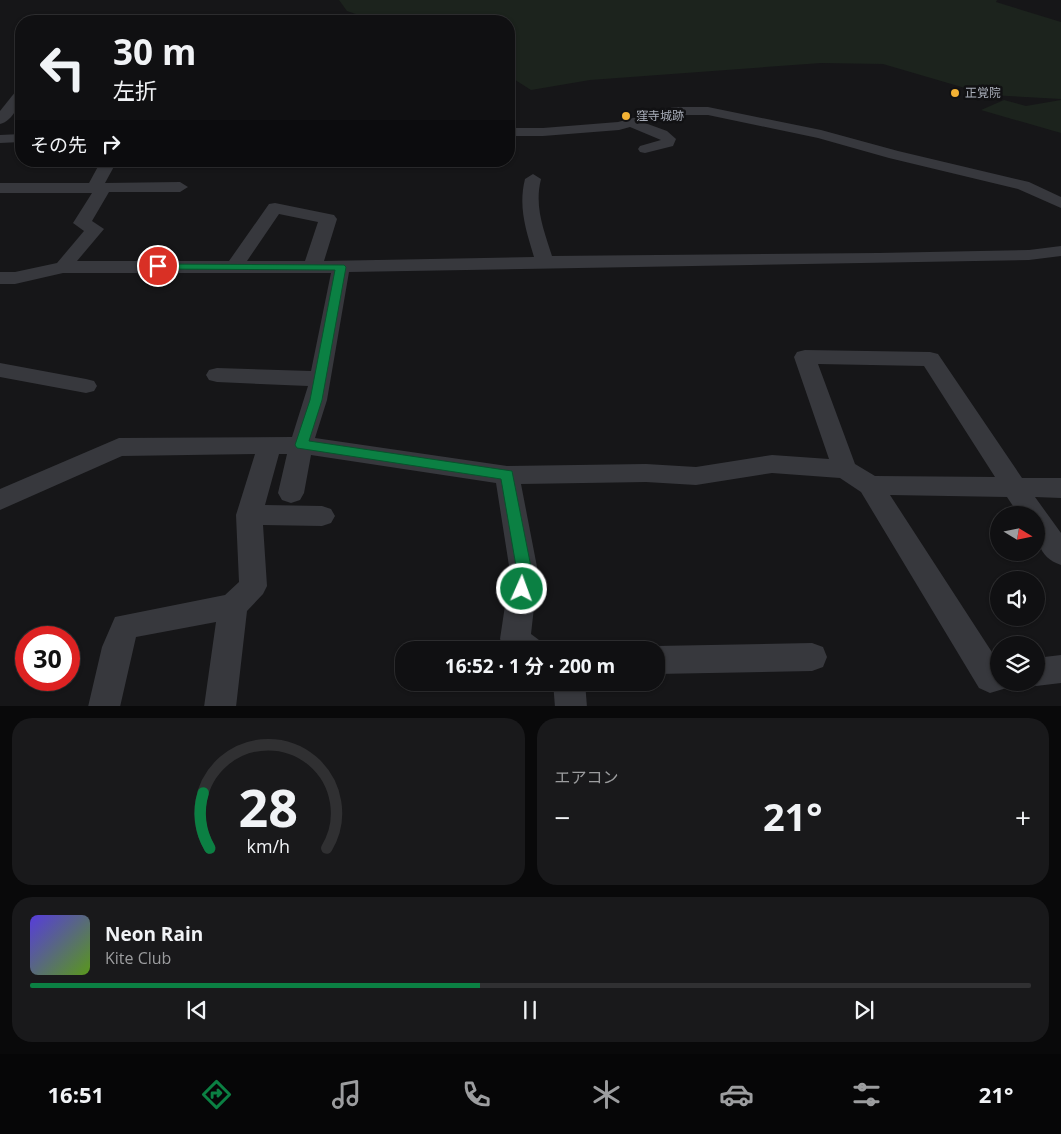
<!DOCTYPE html>
<html lang="ja">
<meta charset="utf-8">
<style>
body{margin:0;font-family:"Open Sans","Noto Sans JP",sans-serif;background:#19191b;color:#f1f3f6;height:100vh;display:flex;flex-direction:column;font-size:19px;white-space:nowrap}
*{box-sizing:border-box;margin:0}
p{font-size:16px;color:#9c9d9f}
.icon{flex:none;width:28px;height:28px;fill:none;stroke:currentColor;stroke-width:2;stroke-linecap:round;stroke-linejoin:round}
.map{position:relative;height:706px;overflow:hidden}
.side{display:flex;flex-direction:column;gap:12px;padding:12px;background:#09090a;flex:1}
.side>*{flex:none}
.banner{position:absolute;left:15px;top:15px;width:500px;height:152px;border-radius:20px;box-shadow:0 1px 4px #0004,0 0 0 1px #303032;background:#101012;color:#f1f3f6;overflow:hidden}
.needle{width:32px;rotate:100deg}
.tools{position:absolute;left:990px;top:506px;display:grid;gap:10px}
.tools a{display:grid;place-items:center;width:55px;height:55px;border-radius:50%;background:#101012;box-shadow:0 1px 4px #0004,0 0 0 1px #303032;font-size:25px}
.speed{position:absolute;left:15px;top:626px;display:flex;gap:10px;font-size:25px;font-weight:700;text-align:center}
.speed>*{display:grid;place-content:center;width:65px;height:65px;border-radius:50%;background:#101012;box-shadow:0 1px 4px #0004,0 0 0 1px #303032;line-height:1}
.speed .limit{border:8px solid #d22;background:#fff;color:#111}
.pin{position:absolute;display:grid;place-items:center;width:42px;height:42px;color:#fff;margin:-21px;border:2px solid #fff;border-radius:50%;box-shadow:0 1px 5px #0007}
.me{position:absolute;width:55px;margin:-28px;rotate:2deg;stroke-linejoin:round;filter:drop-shadow(0 0 4px #0008)}
.turn{display:flex;align-items:center;gap:18px;height:105px;padding:0 15px;font-size:22px}
.turn .icon{width:65px;height:65px;stroke-width:2.5}
.turn b{display:block;font-size:35px;line-height:42px}
.then{display:flex;align-items:center;height:48px;padding:0 15px;background:#0003;gap:10px;font-size:19px}
.big{font-size:38px;font-weight:700;line-height:1.1}
.side .card{flex:1;display:flex;flex-direction:column;justify-content:center;gap:8px;min-width:0;padding:0 18px;border-radius:20px;background:#19191b}
.side .dial{align-items:center;gap:0}
.dial svg{height:130px;overflow:visible;fill:none;stroke:#303032;stroke-width:7;stroke-linecap:round;text-anchor:middle}
.dial text{fill:#f1f3f6;stroke:none}
.song{display:flex;align-items:center;gap:15px}
.cover{width:60px;height:60px;border-radius:8px;background:linear-gradient(135deg,hsl(250 70% 55%),hsl(90 70% 35%))}
.played{height:5px;border-radius:2px;background:linear-gradient(90deg,#0b8043 45%,#303032 45%)}
.keys{display:flex;justify-content:space-around;direction:ltr}
.heat{display:flex;justify-content:space-between;align-items:center;font-size:28px;direction:ltr}
.side .tiles{flex:1;display:grid;gap:12px;grid-template-columns:1fr 1fr}
.card:last-child{grid-column:span 2}
.trip{position:absolute;left:395px;top:641px;width:270px;height:50px;border-radius:20px;background:#101012;box-shadow:0 1px 4px #0004,0 0 0 1px #303032;font-weight:700;line-height:50px;text-align:center}
.dock{display:flex;height:80px;justify-content:space-around;align-items:center;background:#060607;color:#9c9d9f}
.dock .icon{width:35px;height:35px}
.dock .current{color:#0b8043}
.dock b{font-size:22px;color:#f1f3f6}
.map>svg:first-child{display:block}
.green{fill:#1c231d}
.lines{fill:none;stroke-linecap:round;stroke-linejoin:round}
.minor{fill:#37383d;fill-rule:evenodd}
.route{fill:#0b8043;stroke:#07532c}
.poi-dot{fill:#f2b134;stroke:#111113;stroke-width:2}
.labels{text-anchor:middle;stroke-width:5;stroke-linejoin:round;paint-order:stroke}
.far-poi-label{font-size:12px;fill:#a8adb8;stroke:#111113;text-anchor:start}
</style>
<div class="map">
<svg width="1061" height="707" viewBox="0 0 1061 707">
<rect width="100%" height="100%" fill="#161618"/>
<g class="green">
<path d="M339 0H997L996 2 1061 22V99L989 95 883 64 821 63 590 80 531 90 509 76V21H376L347 11Z"/>
<path d="M1004 100 1026 106 1061 100V133L981 110Z"/>
</g>
<g class="lines">
<g class="minor">
<path d="M21 90C22 102 13 121 0 124V111L16 91Z"/>
<path d="M674 107H708L821 130 898 151 1029 182 1061 197V208L1018 189 889 158 818 138 708 115H674L645 123 667 131 676 139 673 146 645 153 640 152 638 149 640 146 661 140 630 127 619 130 543 136H509V128H543L618 122Z"/>
<path d="M21 134V142L0 143V135Z"/>
<path d="M101 161H117L105 183 180 182 188 187 180 192H109L92 221 104 229 77 261H229L269 204 275 203 334 215 337 219 324 261 534 257C526 230 518 207 525 179L533 174 541 179C534 207 544 230 552 256L878 253 1029 250 1061 246V256L1029 260 349 272 327 400 315 438 507 466 646 464 696 467 772 455 829 459 794 357 797 352 805 350 930 352 938 354 1022 478H1061V498L1035 497 1061 533V565C1037 557 1036 537 1036 515H1019L1007 497 890 495 999 663V682H1012L1010 687 990 693 979 688 861 492 840 478 772 473 696 485 646 482 521 484 538 572 531 634 539 640 543 650H506L500 639 510 572 496 483 311 455 304 493 300 500 291 503 282 500 278 493 287 454H279L265 505 322 506 331 509 335 516 331 523 322 526 263 525 267 586 263 594 247 611 236 707H204L216 622 136 637 120 707H88L102 647 115 617 225 595 239 582 236 515 255 454 122 456 0 510V489L119 438 292 437 308 386 217 382 209 380 206 375 209 370 217 368 311 371 331 273H63L15 284H0V272H15L57 263 84 231 73 223 92 193H0V183H89ZM279 214 318 222 305 261H247ZM818 364 924 366 995 477 875 476 855 464Z"/>
<path d="M0 363 86 379 94 381 97 386 94 391 86 393 0 377Z"/>
<path d="M812 643 823 647 827 657 823 667 812 671 656 674V650H645L656 646Z"/>
<path d="M1061 655V683L1036 686 1026 682H1036V658Z"/>
<path d="M553 682H585L587 707H555Z"/>
</g>
</g>
<path class="route" d="M155 264 344 265 346 267 322 400 309 441 512 471 532 572 528 593 522 595 517 593 514 589 517 572 501 479 297 448 295 445 310 400 335 270 158 269H155Z"/>
<g class="poi-dot">
<circle cx="955" cy="93" r="5"/>
<circle cx="626" cy="116" r="5"/>
</g>
<g class="labels">
<g class="far-poi-label">
<text x="965" y="97">正覚院</text>
<text x="636" y="120">窪寺城跡</text>
</g>
</g>
</svg>
<div class="tools">
<a><svg class="needle" viewBox="-14 -14 28 28"><path d="M0-13l5 13h-10z" fill="#e53935"/><path d="M0 13l5-13h-10z" fill="#9c9d9f"/></svg></a>
<a><svg class="icon" aria-label="sound" viewBox="0 0 24 24"><path d="M4 9h4l5-4v14l-5-4H4zM17 9q2 3 0 6"/></svg></a>
<a><svg class="icon" aria-label="layers" viewBox="0 0 24 24"><path d="M12 4l9 5-9 5-9-5zM3 14l9 5 9-5"/></svg></a>
</div>
<div class="speed"><div class="limit">30</div></div>
<div class="pin" style="left:158px;top:266px;background:#d93025"><svg class="icon" aria-label="arrive" viewBox="0 0 24 24"><path d="M6 21V4h12l-3 4 3 4H6"/></svg></div>
<svg class="me" style="left:522px;top:589px" viewBox="-20 -20 40 40"><circle r="17" fill="#0b8043" stroke="#fff" stroke-width="3"/><path d="M0-11L8 9 0 5-8 9z" fill="#fff"/></svg>
<div class="trip">16:52 · 1 分 · 200 m</div>
<div class="banner">
<div class="turn"><svg class="icon" aria-label="left" viewBox="0 0 24 24"><path d="M17 20v-9H6M10 6l-5 5 5 5"/></svg><div><b>30 m</b>左折</div></div>
<div class="then">その先<svg class="icon" aria-label="right" viewBox="0 0 24 24"><path d="M7 20v-9h11M14 6l5 5-5 5"/></svg></div>
</div>
</div>
<section class="side">
<div class="tiles">
<div class="card dial"><svg viewBox="0 0 100 80">
<path d="M14 69A42 42 0 1 1 86 69"/>
<path d="M14 69A42 42 0 0 1 10 35" stroke="#0b8043"/>
<text x="50" y="56" font-size="32" font-weight="700">28</text>
<text x="50" y="72" font-size="11">km/h</text>
</svg></div>
<div class="card"><p>エアコン</p>
<div class="heat"><a>−</a><b class="big">21°</b><a>+</a></div>
</div>
<div class="card">
<div class="song"><i class="cover"></i><div><b>Neon Rain</b><p>Kite Club</p></div></div>
<div class="played"></div>
<div class="keys"><svg class="icon" aria-label="previous" viewBox="0 0 24 24"><path d="M18 5L8 12l10 7zM5 5v14"/></svg><svg class="icon" aria-label="pause" viewBox="0 0 24 24"><path d="M8 5v14M16 5v14"/></svg><svg class="icon" aria-label="next" viewBox="0 0 24 24"><path d="M6 5l10 7-10 7zM19 5v14"/></svg></div>
</div>
</div>
</section>
<nav class="dock">
<b>16:51</b>
<svg class="icon current" aria-label="directions" viewBox="0 0 24 24"><path d="M12 3l9 9-9 9-9-9zM9 14v-3h6M13 9l2 2-2 2"/></svg>
<svg class="icon" aria-label="music" viewBox="0 0 24 24"><path d="M9 18V5l10-2v13"/><circle cx="6" cy="18" r="3"/><circle cx="16" cy="16" r="3"/></svg>
<svg class="icon" aria-label="phone" viewBox="0 0 24 24"><path d="M5 4h4l2 5-3 2q2 4 5 5l2-3 5 2v4C11 20 4 13 5 4z"/></svg>
<svg class="icon" aria-label="climate" viewBox="0 0 24 24"><path d="M12 3v18M4 7l16 10M4 17L20 7"/></svg>
<svg class="icon" aria-label="car" viewBox="0 0 24 24"><path d="M5 17H2v-5l4-1 3-4h7l3 4 3 1v5h-3M9 17h6M6 11h13"/><circle cx="7" cy="17" r="2"/><circle cx="17" cy="17" r="2"/></svg>
<svg class="icon" aria-label="filters" viewBox="0 0 24 24"><path d="M4 7h16M4 17h16"/><circle cx="9" cy="7" r="2"/><circle cx="15" cy="17" r="2"/></svg>
<b>21°</b>
</nav>
